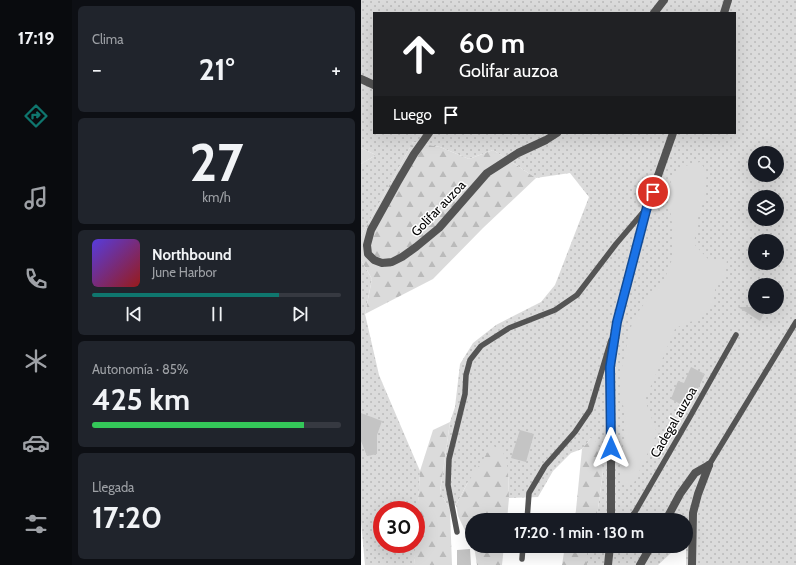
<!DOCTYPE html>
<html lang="es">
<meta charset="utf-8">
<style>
body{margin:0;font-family:Cabin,sans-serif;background:#20242c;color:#f1f3f6;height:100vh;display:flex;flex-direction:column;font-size:15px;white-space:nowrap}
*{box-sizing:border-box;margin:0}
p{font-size:13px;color:#9ea1a6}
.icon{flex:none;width:22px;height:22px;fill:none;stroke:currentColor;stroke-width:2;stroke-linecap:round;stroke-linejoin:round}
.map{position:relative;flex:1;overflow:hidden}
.details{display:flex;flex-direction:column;gap:6px;padding:6px;background:#0d0f14;width:289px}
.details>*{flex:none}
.banner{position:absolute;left:12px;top:12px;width:363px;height:122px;border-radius:0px;box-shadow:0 4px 16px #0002;background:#202124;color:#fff;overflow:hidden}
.tools{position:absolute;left:387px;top:146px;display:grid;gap:8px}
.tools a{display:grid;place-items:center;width:36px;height:36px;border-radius:50%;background:#171b24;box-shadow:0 4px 16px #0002;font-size:20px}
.speed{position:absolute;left:12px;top:501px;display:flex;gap:8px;font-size:20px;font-weight:700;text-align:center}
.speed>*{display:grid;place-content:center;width:52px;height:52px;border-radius:50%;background:#171b24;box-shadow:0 4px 16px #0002;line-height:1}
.speed .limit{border:6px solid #d22;background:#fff;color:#111}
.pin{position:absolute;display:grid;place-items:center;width:34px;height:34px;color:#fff;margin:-17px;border:2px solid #fff;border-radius:50%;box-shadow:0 1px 4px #0007}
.me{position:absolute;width:44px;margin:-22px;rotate:0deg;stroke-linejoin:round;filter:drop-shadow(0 0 3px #0008)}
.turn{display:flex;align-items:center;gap:14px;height:84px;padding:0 20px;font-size:18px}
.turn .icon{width:52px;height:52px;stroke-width:2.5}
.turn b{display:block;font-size:28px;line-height:34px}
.then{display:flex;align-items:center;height:38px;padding:0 20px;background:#0003;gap:8px;font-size:15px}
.big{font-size:30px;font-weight:700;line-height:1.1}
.details .tile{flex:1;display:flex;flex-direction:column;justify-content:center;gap:6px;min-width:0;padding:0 14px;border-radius:6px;background:#20242c}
.details .dial{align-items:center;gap:0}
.dial b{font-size:52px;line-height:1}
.song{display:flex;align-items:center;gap:12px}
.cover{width:48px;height:48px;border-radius:6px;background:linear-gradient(135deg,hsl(250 70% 55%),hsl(0 70% 35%))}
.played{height:4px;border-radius:2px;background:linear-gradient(90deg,#0f766e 75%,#363941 75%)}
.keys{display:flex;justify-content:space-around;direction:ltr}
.heat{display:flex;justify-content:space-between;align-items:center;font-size:22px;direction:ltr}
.charge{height:6px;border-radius:3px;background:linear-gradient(90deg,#34c759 85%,#363941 0)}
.trip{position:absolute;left:104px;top:513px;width:228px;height:40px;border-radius:20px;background:#171b24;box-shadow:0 4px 16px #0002;font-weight:700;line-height:40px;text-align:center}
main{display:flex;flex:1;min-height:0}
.tab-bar{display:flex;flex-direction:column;width:72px;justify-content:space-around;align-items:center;background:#090b0e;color:#9ea1a6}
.tab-bar .icon{width:28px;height:28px}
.tab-bar .on{color:#0f766e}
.tab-bar b{font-size:18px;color:#f1f3f6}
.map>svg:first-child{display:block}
.grass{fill:url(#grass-dots);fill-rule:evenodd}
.forest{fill:url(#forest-firs)}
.green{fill:#dbdbdb}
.building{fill:#c4c4c4}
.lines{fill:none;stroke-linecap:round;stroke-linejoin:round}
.service{stroke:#545454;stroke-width:5.5}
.minor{stroke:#545454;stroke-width:8}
.route-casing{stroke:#114b97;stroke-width:10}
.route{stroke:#1a73e8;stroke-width:7}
.labels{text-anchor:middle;stroke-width:3;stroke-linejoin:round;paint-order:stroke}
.street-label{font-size:13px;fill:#000;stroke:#fff}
</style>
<main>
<nav class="tab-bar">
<b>17:19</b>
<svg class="icon on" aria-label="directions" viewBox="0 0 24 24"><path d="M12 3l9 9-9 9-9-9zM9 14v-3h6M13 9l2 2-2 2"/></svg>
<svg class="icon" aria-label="music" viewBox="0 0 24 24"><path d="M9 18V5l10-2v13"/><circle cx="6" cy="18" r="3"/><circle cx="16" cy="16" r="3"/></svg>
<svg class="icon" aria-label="phone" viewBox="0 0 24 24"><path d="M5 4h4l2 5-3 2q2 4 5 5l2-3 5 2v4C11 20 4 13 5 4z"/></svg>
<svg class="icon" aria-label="climate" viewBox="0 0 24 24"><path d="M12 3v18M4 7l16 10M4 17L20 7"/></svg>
<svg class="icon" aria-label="car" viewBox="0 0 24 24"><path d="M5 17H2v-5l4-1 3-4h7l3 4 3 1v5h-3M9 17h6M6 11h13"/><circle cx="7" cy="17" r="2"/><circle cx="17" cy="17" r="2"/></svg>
<svg class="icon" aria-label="filters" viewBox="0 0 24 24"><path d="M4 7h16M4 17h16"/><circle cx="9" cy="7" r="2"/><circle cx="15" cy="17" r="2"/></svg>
</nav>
<section class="details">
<div class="tile"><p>Clima</p>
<div class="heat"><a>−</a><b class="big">21°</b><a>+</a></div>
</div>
<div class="tile dial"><b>27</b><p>km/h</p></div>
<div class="tile">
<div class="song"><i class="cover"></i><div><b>Northbound</b><p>June Harbor</p></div></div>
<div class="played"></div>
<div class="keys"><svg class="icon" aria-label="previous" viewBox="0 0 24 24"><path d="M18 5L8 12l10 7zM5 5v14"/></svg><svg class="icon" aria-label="pause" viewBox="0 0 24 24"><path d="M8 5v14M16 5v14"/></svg><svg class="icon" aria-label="next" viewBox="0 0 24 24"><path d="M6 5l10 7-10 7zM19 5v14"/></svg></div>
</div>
<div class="tile"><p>Autonomía · 85%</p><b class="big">425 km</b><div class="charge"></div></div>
<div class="tile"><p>Llegada</p><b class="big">17:20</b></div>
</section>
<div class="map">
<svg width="435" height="565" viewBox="0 0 435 565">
<defs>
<pattern id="grass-dots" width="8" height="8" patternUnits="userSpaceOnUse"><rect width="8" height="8" fill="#dbdbdb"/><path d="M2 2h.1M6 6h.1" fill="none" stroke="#bababa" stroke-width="1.8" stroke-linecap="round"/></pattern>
<pattern id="forest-firs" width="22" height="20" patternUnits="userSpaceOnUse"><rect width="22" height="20" fill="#dbdbdb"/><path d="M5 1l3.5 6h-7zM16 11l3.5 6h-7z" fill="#bababa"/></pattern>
</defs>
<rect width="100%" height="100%" fill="#fff"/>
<g class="grass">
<path d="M0 0H435V565H325V519L235 520 236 516 242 471 230 438 221 449 210 453 192 471 177 497 148 498 147 469 107 482 95 505 89 510 79 492 89 422 94 407 99 364 112 343 135 325 180 302 194 285 228 197 209 173 175 178 132 150 108 159 79 147 52 142 0 236V164L15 155 0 148ZM13 13H374V133H13ZM394 153H416V175H394ZM394 197H416V219H394ZM394 241H416V263H394ZM394 285H416V307H394Z"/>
<path d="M0 260 11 279 4 314 18 375 59 471 55 540V510H21V544H55L53 565H4L0 522Z"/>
<path d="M226 546H313L311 552 297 565H226Z"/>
</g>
<g class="forest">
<path d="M52 142 79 147 108 159 132 150 175 178 122 228 72 279 4 314 11 279 0 260V236Z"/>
<path d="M0 148 15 155 0 164Z"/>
<path d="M89 422 79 492 89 510 91 565H53L59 471 72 430Z"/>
<path d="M230 438 237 443 242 471 236 516 235 520H214L221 449Z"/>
<path d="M131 446 141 448 147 469 148 498 146 520H111V545L97 516 95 505 107 482Z"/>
<path d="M112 546H143L141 565H116L114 552Z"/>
<path d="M204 546H226V565H201Z"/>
</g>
<path class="green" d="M339 162 346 172 343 201 337 216 333 244 347 259 366 260 364 276 355 285 352 302 337 320 324 323 314 329 284 400 296 433 272 485H263L259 473 265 420 261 400V367L266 344 272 319 291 293 304 278 313 254V239L308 200 310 179 320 167Z"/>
<g class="building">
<path d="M377 307H406L399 321Z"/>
<path d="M330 367 344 374 331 401 325 398 321 405 310 399 317 381 323 383Z"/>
<path d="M0 413 21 421 16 435V454L6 456 0 441Z"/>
<path d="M159 430 173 434 165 462 150 458Z"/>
<path d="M109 549 110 565H96V550Z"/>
</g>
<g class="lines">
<g class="service">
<path d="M348 465 435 322"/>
<path d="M166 520 168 493 184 466 214 432 229 410 250 340"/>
<path d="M268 520 274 512 330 415 375 335"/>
<path d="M96 532 87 485 88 459 104 394 105 375 109 360 120 346 148 328 194 310 216 295 255 244 284 210"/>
<path d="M161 559 162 546"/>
</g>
<g class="minor">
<path d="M293 13 303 0"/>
<path d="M363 13 367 0"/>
<path d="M0 79 13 85"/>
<path d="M68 133 53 154 36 183 10 230 6 245 7 254 13 260 21 263 31 262 41 257 55 247 78 228 126 173 157 153 185 140 196 133"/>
<path d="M250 520V408L249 367 256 322 286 207 312 133"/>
<path d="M305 520 319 494 334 473 348 465"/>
<path d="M247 565 249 546"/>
<path d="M279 565 290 546"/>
<path d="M331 565 332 513 337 494 348 465"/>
</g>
</g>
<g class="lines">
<defs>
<path id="route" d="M250 448 249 367 256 322 286 207 292 192"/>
</defs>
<use href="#route" class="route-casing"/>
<use href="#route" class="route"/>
</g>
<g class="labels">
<g class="street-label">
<text transform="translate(77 208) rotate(-46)" y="5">Golifar auzoa</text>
<text transform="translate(312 422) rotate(-60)" y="5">Cadegal auzoa</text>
</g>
</g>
</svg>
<div class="tools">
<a><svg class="icon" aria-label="search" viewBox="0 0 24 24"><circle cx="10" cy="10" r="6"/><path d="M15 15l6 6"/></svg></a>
<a><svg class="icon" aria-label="layers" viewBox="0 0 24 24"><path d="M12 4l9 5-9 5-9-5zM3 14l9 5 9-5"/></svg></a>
<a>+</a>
<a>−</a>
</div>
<div class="speed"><div class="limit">30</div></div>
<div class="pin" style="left:292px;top:192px;background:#d93025"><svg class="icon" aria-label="arrive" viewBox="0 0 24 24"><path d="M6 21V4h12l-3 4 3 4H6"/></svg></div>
<svg class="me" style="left:250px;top:448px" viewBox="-20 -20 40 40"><path d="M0-17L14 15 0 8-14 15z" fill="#1a73e8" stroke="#fff" stroke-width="4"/></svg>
<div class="trip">17:20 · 1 min · 130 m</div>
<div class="banner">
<div class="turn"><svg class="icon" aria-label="ahead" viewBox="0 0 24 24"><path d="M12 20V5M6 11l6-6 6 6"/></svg><div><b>60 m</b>Golifar auzoa</div></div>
<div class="then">Luego<svg class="icon" aria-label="arrive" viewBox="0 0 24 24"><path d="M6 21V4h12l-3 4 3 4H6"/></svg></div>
</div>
</div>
</main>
